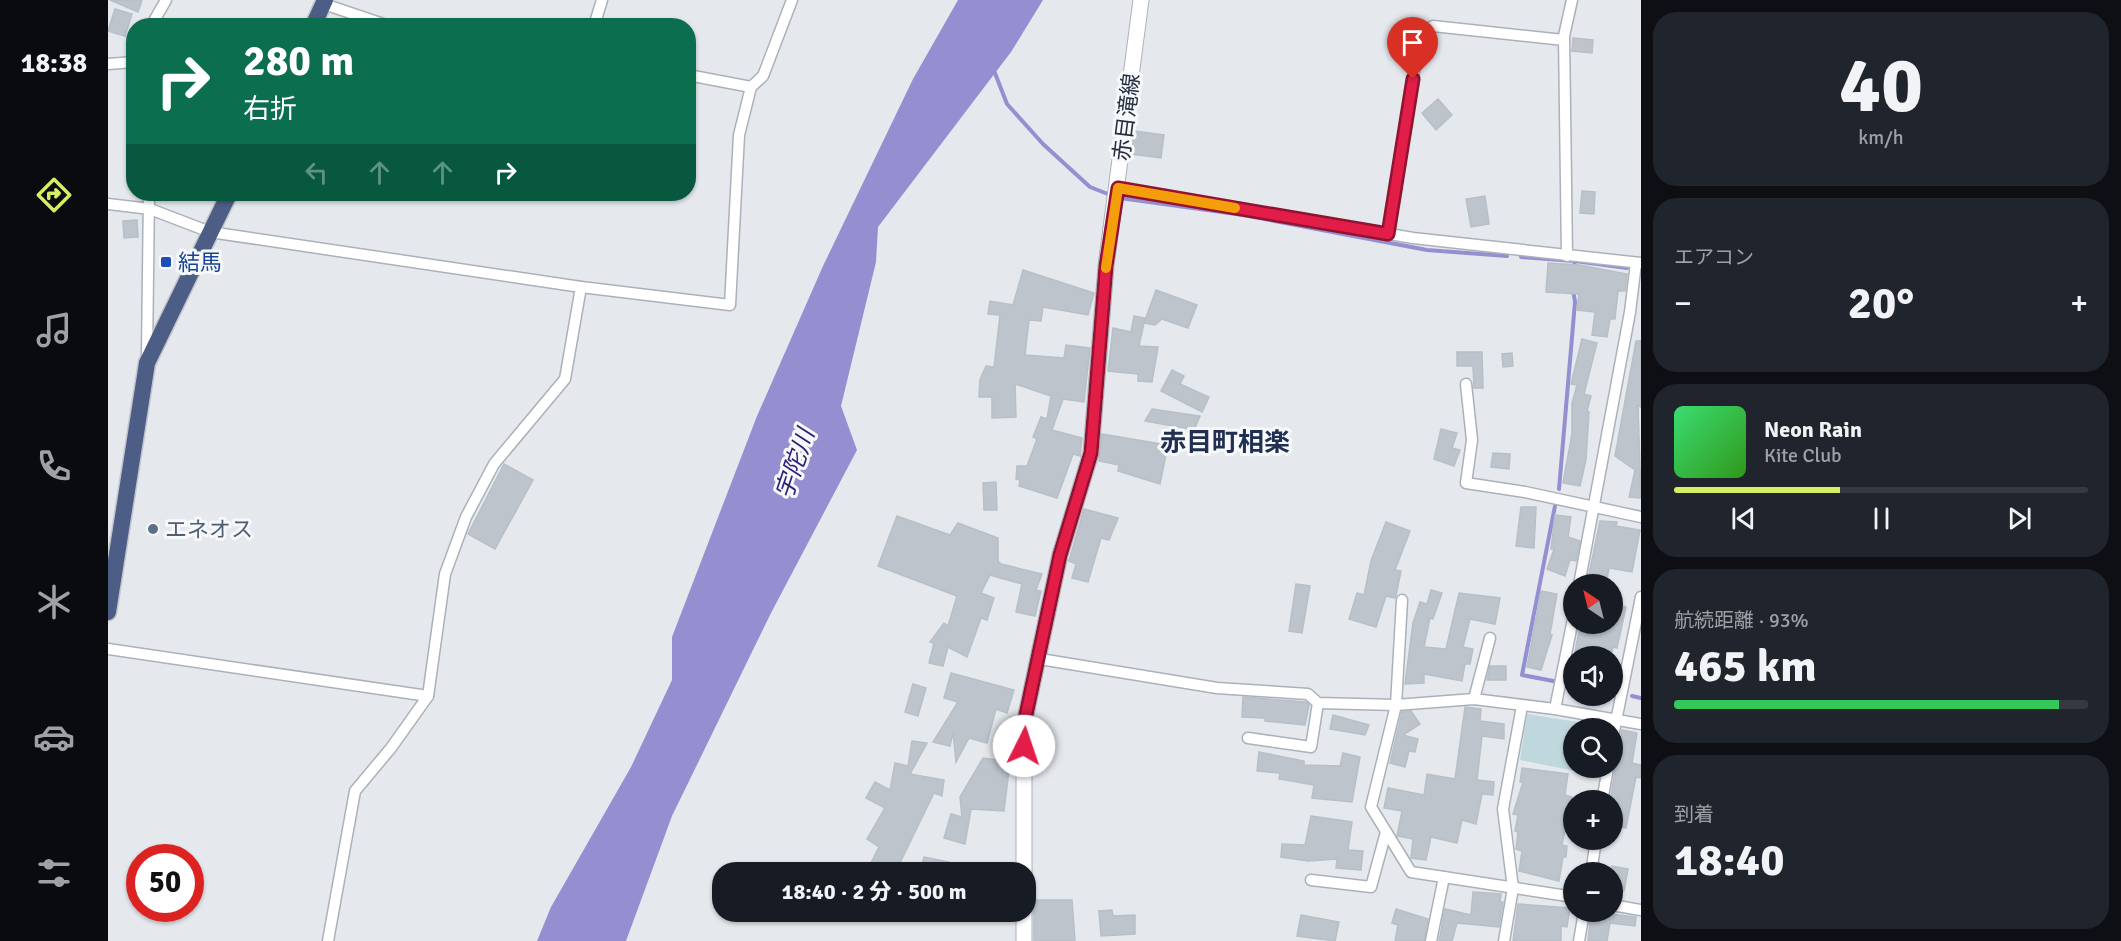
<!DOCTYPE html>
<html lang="ja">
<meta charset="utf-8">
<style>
body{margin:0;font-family:Signika,"Noto Sans JP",sans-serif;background:#20242c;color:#f1f3f6;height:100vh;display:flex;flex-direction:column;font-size:22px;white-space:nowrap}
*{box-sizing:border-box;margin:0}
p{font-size:20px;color:#9ea1a6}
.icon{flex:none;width:33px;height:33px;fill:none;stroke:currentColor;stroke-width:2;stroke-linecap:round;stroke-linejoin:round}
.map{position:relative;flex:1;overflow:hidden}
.details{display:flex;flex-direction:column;gap:12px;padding:12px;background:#0d0f14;width:480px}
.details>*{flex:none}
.banner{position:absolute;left:18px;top:18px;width:570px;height:183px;border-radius:24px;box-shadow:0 2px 4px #0004;background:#0b6e4f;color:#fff;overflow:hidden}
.needle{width:39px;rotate:325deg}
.fabs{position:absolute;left:1455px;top:574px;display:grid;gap:12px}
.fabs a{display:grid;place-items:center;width:60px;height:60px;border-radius:50%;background:#171b24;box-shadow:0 2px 4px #0004;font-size:30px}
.speed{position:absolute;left:18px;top:844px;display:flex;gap:12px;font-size:30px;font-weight:700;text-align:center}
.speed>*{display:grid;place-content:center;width:78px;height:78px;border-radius:50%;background:#171b24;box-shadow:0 2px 4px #0004;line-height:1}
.speed .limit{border:9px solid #d22;background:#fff;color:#111}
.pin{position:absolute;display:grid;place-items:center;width:51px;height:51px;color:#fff;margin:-62px -26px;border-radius:50% 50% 50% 0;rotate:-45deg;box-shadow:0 0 6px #0007}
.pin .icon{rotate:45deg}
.me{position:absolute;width:66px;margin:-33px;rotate:4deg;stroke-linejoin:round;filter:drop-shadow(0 0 4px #0008)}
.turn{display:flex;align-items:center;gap:21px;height:126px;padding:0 18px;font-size:27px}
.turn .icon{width:78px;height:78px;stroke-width:2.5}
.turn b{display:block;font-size:42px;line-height:51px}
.lanes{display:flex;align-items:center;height:57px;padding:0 18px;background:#0003;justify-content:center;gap:30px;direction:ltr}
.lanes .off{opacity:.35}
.big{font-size:45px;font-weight:800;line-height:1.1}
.details .widget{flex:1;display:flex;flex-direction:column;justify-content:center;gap:9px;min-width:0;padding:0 21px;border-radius:24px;background:#20242c}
.details .dial{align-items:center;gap:0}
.dial b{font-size:78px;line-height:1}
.song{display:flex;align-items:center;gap:18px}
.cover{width:72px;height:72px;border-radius:9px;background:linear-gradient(135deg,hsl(140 70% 55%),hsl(110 70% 35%))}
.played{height:6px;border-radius:3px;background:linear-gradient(90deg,#d6ef62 40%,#363941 40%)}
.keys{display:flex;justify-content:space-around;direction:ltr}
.heat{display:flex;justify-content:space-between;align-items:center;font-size:33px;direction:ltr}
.charge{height:9px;border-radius:4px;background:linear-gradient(90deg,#34c759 93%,#363941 0)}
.trip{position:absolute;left:604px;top:862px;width:324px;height:60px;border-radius:24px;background:#171b24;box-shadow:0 2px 4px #0004;font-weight:800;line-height:60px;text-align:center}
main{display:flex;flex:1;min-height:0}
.tab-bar{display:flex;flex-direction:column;width:108px;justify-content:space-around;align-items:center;background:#090b0e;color:#9ea1a6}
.tab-bar .icon{width:42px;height:42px}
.tab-bar .active{color:#d6ef62}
.tab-bar b{font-size:27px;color:#f1f3f6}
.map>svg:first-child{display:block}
.green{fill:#bfd8de}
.water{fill:#948fd1}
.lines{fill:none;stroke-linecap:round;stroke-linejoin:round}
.stream{stroke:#948fd1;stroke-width:4}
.building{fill:#bdc4cc;stroke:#b7bfc7;stroke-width:1.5}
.minor-casing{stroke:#abb1ba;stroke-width:13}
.secondary-casing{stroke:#a9b2bf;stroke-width:17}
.trunk-casing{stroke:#c2c4ca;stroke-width:19}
.minor{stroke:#fff;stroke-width:10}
.secondary{stroke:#fff;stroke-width:15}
.trunk{stroke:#4d5e86;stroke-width:16}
.route-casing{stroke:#92132f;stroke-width:15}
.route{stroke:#e11d48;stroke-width:10}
.slow{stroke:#f59e0b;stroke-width:10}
.transit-dot{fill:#1a4fb4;stroke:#f6f8fa;stroke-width:2}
.service-dot{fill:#5c6f8a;stroke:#f6f8fa;stroke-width:2}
.labels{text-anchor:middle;stroke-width:6;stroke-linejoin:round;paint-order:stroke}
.street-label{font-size:22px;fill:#242d40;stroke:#f6f8fa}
.transit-label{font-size:22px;fill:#164399;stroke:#f6f8fa;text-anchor:start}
.service-label{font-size:22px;fill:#4e5e75;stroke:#f6f8fa;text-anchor:start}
.water-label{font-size:24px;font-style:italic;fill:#281f7b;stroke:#f6f8fa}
.quarter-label{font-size:26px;font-weight:bold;fill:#202f52;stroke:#f6f8fa}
</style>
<main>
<nav class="tab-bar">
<b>18:38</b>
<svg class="icon active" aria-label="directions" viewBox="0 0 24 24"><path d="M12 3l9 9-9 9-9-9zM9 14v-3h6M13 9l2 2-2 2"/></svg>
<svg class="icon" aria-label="music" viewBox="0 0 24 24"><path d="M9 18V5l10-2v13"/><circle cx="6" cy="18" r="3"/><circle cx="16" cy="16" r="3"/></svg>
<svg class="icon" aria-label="phone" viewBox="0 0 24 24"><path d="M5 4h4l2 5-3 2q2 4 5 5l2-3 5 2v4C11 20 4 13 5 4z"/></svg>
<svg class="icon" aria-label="climate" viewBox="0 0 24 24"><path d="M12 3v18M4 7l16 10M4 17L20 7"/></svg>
<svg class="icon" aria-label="car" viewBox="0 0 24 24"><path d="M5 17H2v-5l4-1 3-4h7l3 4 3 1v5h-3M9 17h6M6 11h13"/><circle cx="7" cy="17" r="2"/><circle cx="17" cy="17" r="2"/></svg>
<svg class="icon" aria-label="filters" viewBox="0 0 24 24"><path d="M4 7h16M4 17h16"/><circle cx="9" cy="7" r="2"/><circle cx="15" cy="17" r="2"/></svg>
</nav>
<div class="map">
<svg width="1533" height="941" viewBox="0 0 1533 941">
<rect width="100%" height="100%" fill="#e5e9ee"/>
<path class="green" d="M1419 714 1495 726V729H1466V768H1488L1487 775 1412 760Z"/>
<path class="water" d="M850 0H935L903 52 770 227 768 262 733 406 749 450 663 613 564 816 518 941H429L443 907 523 767 564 680V637L649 416 715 266 805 79Z"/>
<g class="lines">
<g class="stream">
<path d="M885 68 899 104 935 144 982 187 1005 196"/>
<path d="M1012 198 1135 215 1319 250 1399 256"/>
<path d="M1413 257 1467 261 1466 267"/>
<path d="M1467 261 1519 268"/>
<path d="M1451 489 1467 302 1465 289"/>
<path d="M1447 506 1414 675 1466 685"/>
<path d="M1504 692 1507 693"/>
<path d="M1524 696 1533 698"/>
</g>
</g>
<g class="building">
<path d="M2 0H34L30 12Z"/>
<path d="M7 9 24 14 17 36 0 31Z"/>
<path d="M1465 38 1485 40 1484 53 1464 51Z"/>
<path d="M1330 99 1344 115 1328 130 1314 113Z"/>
<path d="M1026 131 1056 135 1053 158 1023 154Z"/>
<path d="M1474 191 1487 192 1486 214 1472 213Z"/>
<path d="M1377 196 1381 224 1363 227 1358 199Z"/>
<path d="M29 220 30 237 16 238 15 221Z"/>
<path d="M1440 263 1472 265 1519 274 1517 291H1510L1507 319H1502L1499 337 1484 335 1487 312 1469 310 1471 294 1438 292Z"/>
<path d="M915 270 986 293 980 315 935 307 933 321 921 320 917 355 956 358 958 345 982 348 976 402 955 399 944 430 974 438 972 456 965 454 949 498 911 486 912 480 908 479 909 466H919L929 439 925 437 933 417 939 419 943 396 907 384 908 417 884 418V397H871L872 380 878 366 886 367 892 315 880 314 882 301 905 305Z"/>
<path d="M1048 290 1089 305 1080 328 1054 319 1047 325 1036 323Z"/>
<path d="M1026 316 1037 318 1031 346 1050 347 1044 382 1030 381V374L1000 371 1005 328 1023 332Z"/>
<path d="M1474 339 1489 343 1476 394 1483 396 1479 411 1481 412 1478 460 1472 486 1455 483 1464 434V403L1469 385 1463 384Z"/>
<path d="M1528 341H1533V407L1530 406 1533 498 1521 497 1527 470 1507 456Z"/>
<path d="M1349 352H1374L1375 388H1366L1365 366H1349Z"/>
<path d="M1404 353 1405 366 1395 367 1394 354Z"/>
<path d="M1064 370 1076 376 1072 384 1101 397 1094 412 1053 391Z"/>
<path d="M1044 409 1092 416 1086 430 1037 421Z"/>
<path d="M1333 429 1349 433 1344 448 1352 450 1346 466 1326 459Z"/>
<path d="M994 434 1060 445 1052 484 1010 471 1011 465 991 461Z"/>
<path d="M1385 453 1402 454 1401 469 1383 467Z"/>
<path d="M396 464 425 480 387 549 360 534Z"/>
<path d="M888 482 889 510H876L875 483Z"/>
<path d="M1413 507H1428L1426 548 1408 546Z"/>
<path d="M976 509 1010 518 1001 540 993 538 980 582 964 578 968 564 961 561Z"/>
<path d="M1447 515 1463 517 1460 537 1472 541 1468 561 1462 560 1457 576 1439 569 1446 549H1443Z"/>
<path d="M789 516 842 535 850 523 890 538V561L893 564 934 574 928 590 933 591 927 616 908 612 914 584 882 575 873 593 886 598 879 620 873 618 859 657 840 647 835 666 821 663 826 643 822 642 836 623 840 626 849 596 770 566Z"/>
<path d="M1492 521 1509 522 1508 526 1532 530 1524 572 1501 568 1498 585H1482L1479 584Z"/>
<path d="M1278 522 1302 531 1287 570 1293 571 1288 595 1287 598 1278 596 1268 627 1241 619 1249 593 1256 595 1263 561Z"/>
<path d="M1188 584 1202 586 1194 633 1181 631Z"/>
<path d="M1323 590 1334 593 1325 619 1322 618 1316 647 1338 649 1351 593 1392 598 1387 624 1362 619 1355 647 1365 649 1362 664H1357L1354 681 1316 674V683L1297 684 1305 623 1312 602 1319 604Z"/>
<path d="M1433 591 1449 594 1442 634 1444 635 1433 670 1419 667Z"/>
<path d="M1504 604 1518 607 1509 648 1505 647 1503 657H1466L1471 631 1492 636 1494 624H1504Z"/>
<path d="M1382 666H1398V680H1379Z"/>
<path d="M843 673 906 690 899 713 888 709 879 743 861 738 848 762 845 732 842 746 825 742 850 702 836 698Z"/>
<path d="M805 684 818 688 810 716 797 712Z"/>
<path d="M1135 697 1198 702 1201 705 1197 725 1157 721V718L1134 717Z"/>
<path d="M1357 707 1373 709 1372 721 1396 724V739L1374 736 1369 780 1386 782 1385 795 1374 794 1368 824 1354 820 1349 843 1323 837 1318 860 1303 858 1305 839 1289 836 1294 811 1276 808 1280 788 1316 795 1319 774 1347 779Z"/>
<path d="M1303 711 1312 724 1295 735 1310 739 1307 752 1301 751 1297 767 1282 763 1294 712Z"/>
<path d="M1225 715 1261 725 1257 735 1222 729Z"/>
<path d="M1514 730 1529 733 1524 763 1533 765V778L1528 777 1518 828 1504 826V801H1502Z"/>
<path d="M804 741 819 743 802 774 836 780 834 796 826 793 787 873H758L771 847 759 839 777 808 758 798 767 782 782 790 787 763 800 766Z"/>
<path d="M1151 752 1196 761V765L1232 766 1235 753 1252 757 1244 802 1204 798 1206 785 1171 779 1172 773 1149 771Z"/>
<path d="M875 758 902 762 896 811 863 809 857 844 836 838 843 814 854 817 852 797Z"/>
<path d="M1414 768 1460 774 1457 795 1464 797 1454 845 1459 846 1458 857H1455L1451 881 1411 871 1414 851 1408 849 1410 832 1407 831 1410 815 1405 814 1415 782H1412Z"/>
<path d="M1203 816 1244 822 1240 850 1255 851 1253 870 1228 868 1229 859 1200 861 1173 857 1174 844 1197 845Z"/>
<path d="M816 857 841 862 839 873H812Z"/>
<path d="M1504 866 1520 869 1516 891 1504 889Z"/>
<path d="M1365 892 1393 894 1392 902H1395L1391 927 1349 923 1344 941H1331L1337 909 1363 915Z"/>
<path d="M921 900H964L967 941H926V912Z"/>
<path d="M1410 904 1462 908 1459 927 1453 926V941H1405Z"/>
<path d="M1288 909 1320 919 1316 941H1287L1290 925 1284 923Z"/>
<path d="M1004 910 1005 916 1027 915V934L993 936 991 911Z"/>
<path d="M1483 912 1528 917 1527 926 1502 923 1499 941H1480Z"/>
<path d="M1193 915 1231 922 1227 941 1189 936Z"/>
</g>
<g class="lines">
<defs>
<g id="minor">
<path d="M216 4 281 26"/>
<path d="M43 26 58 0"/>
<path d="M486 26 494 0"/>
<path d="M0 64 26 62"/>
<path d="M580 75 643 87"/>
<path d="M1010 188 1305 238 1533 263"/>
<path d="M0 204 42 209 102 232 473 287 622 305 631 135 643 87 655 76 684 0"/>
<path d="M1280 234 1312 34 1325 26 1456 40"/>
<path d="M1459 256 1456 36 1464 0"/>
<path d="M39 355 41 194"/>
<path d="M1358 384 1364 440 1358 483 1417 492 1533 517"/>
<path d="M1471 585 1522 312 1528 263"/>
<path d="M1294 600 1288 705 1263 807 1303 872 1466 897"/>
<path d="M0 649 320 696"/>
<path d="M932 659 1109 688 1200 694 1210 703 1288 705 1366 699 1447 709 1533 724"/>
<path d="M1366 699 1382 638"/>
<path d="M1447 709 1466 614"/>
<path d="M1140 738 1203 747 1210 703"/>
<path d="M1504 741 1533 597"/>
<path d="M1494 801 1500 768"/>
<path d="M1483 873 1488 840"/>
<path d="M1203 880 1263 887 1278 832"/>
<path d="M1504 905 1533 910"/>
<path d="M220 941 247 791 283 748 320 696 337 574 358 517 386 464 457 379 473 287"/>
<path d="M1323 941 1336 877"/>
<path d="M1396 941 1405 888 1395 809 1414 706"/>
<path d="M1471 941 1476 912"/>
</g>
<g id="secondary">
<path d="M916 873V724L952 555 983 453 998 266 1033 0"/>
<path d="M916 912V941"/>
</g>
<g id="trunk">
<path d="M205 26 217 0"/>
<path d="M0 612 39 363 121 194"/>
</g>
</defs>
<use href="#minor" class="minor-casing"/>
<use href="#secondary" class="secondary-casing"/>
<use href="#trunk" class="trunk-casing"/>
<use href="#minor" class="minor"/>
<use href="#secondary" class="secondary"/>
<use href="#trunk" class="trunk"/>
</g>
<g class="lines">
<defs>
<path id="route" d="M916 746V724L952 555 983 453 998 266 1010 188 1280 234 1305 79"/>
</defs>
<use href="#route" class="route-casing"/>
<use href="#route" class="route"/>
<path class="slow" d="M998 268 1010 188 1127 208"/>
</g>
<rect class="transit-dot" x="52" y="256" width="12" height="12" rx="3"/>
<circle class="service-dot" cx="45" cy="529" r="6"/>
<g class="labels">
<g class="street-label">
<text transform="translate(1018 117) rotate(-83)" y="8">赤目滝線</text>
</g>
<g class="transit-label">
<text x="70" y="270">結馬</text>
</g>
<g class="service-label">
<text x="57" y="537">エネオス</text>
</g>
<g class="water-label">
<text transform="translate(687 464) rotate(-71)" y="8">宇陀川</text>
</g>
<g class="quarter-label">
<text x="1117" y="451">赤目町相楽</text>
</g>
</g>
</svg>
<div class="fabs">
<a><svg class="needle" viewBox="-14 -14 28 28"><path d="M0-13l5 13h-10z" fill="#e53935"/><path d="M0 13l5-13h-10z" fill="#9ea1a6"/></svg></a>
<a><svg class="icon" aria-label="sound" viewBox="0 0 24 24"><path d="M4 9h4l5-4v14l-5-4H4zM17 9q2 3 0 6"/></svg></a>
<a><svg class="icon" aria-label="search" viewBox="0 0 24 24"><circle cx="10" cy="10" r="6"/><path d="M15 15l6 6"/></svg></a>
<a>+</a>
<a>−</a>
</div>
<div class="speed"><div class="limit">50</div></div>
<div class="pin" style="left:1305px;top:79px;background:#d93025"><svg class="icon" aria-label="arrive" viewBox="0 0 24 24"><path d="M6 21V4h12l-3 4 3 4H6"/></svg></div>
<svg class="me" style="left:916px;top:746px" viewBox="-20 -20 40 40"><circle r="19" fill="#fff"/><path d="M0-13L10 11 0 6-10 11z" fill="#e11d48"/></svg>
<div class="trip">18:40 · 2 分 · 500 m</div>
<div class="banner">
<div class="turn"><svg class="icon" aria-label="right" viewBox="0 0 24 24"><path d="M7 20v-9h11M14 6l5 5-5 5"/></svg><div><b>280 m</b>右折</div></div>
<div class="lanes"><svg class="icon off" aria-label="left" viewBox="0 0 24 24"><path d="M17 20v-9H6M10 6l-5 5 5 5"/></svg><svg class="icon off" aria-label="ahead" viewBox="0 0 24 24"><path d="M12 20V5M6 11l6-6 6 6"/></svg><svg class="icon off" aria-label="ahead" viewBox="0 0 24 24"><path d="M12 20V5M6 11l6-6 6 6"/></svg><svg class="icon" aria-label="right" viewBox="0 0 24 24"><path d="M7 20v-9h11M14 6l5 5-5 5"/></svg></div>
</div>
</div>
<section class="details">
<div class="widget dial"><b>40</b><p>km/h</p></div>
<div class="widget"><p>エアコン</p>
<div class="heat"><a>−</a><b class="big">20°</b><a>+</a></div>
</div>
<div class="widget">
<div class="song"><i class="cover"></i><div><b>Neon Rain</b><p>Kite Club</p></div></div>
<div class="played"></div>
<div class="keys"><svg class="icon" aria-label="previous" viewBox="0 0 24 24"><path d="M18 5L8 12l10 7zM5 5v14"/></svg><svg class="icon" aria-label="pause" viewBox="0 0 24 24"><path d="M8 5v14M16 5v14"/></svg><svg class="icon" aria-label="next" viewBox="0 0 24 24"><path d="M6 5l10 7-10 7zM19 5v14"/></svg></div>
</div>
<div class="widget"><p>航続距離 · 93%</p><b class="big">465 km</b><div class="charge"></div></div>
<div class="widget"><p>到着</p><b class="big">18:40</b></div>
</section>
</main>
